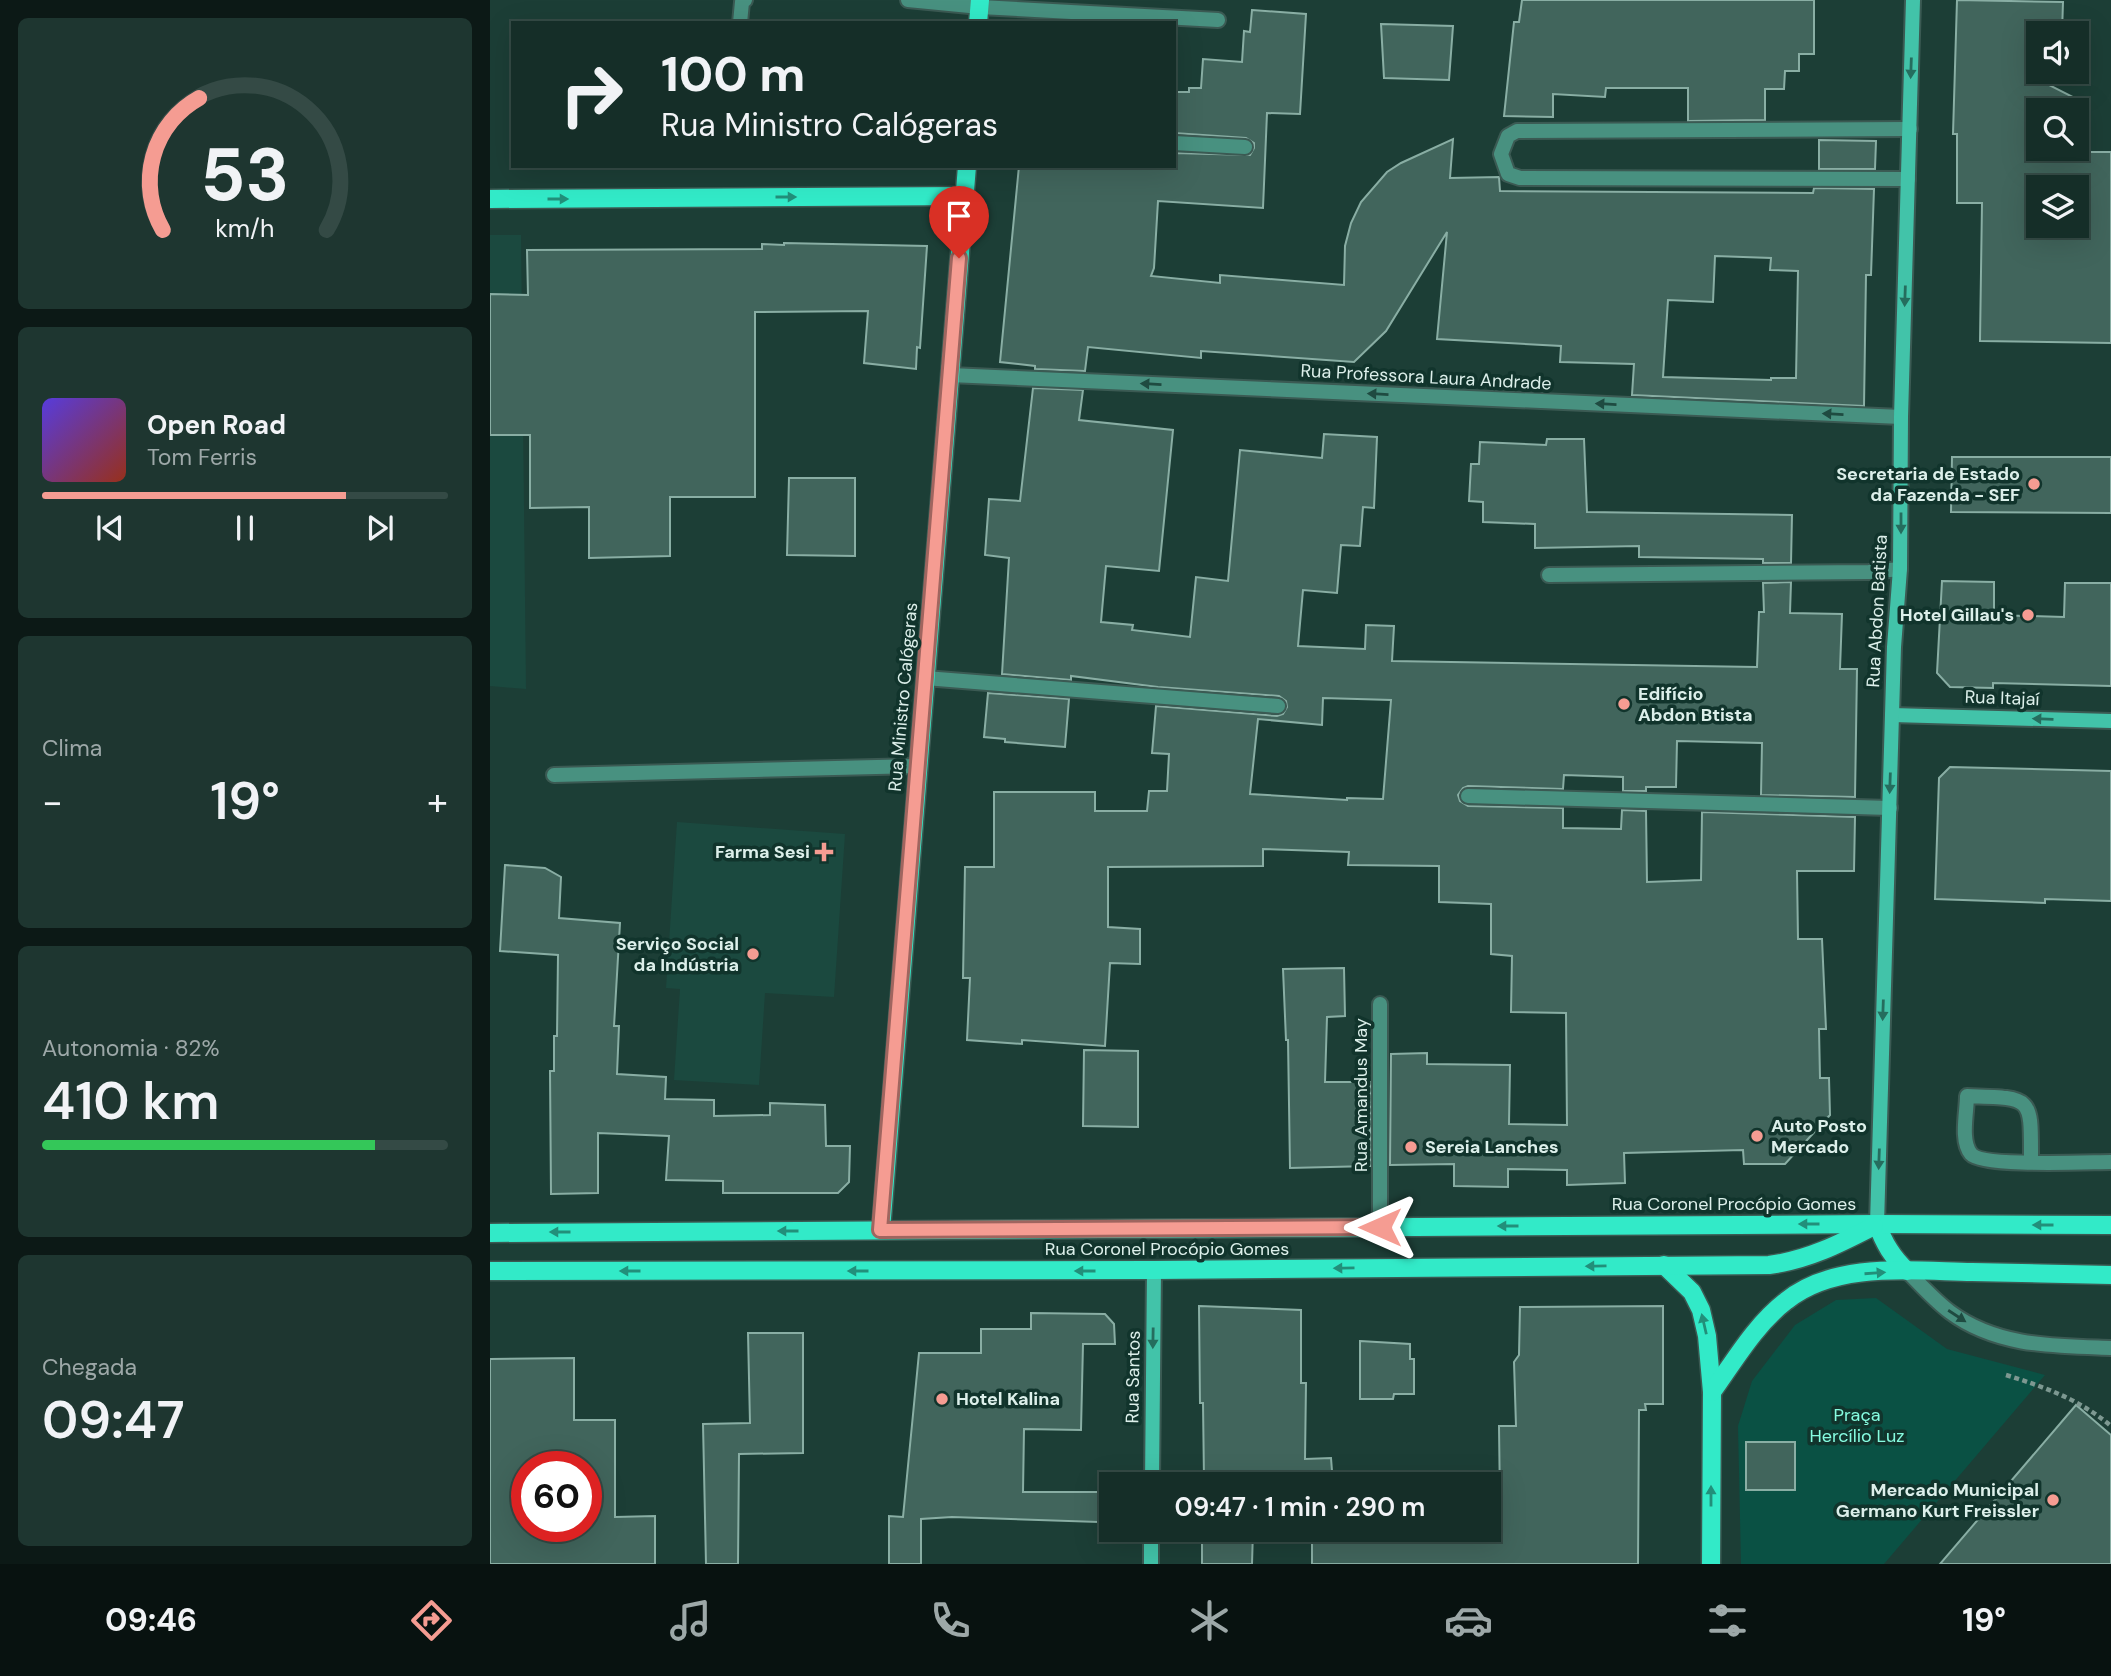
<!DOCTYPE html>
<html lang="pt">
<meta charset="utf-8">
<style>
body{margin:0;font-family:"DM Sans",sans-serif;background:#1e3630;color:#f1f3f6;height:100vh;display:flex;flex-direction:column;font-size:26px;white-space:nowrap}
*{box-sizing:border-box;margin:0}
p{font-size:23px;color:#9da8a8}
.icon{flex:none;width:38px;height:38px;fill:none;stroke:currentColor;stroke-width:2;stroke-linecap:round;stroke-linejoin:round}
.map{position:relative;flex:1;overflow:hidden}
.sheet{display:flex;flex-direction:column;gap:18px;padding:18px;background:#0c1916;width:490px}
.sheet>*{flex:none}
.banner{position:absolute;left:21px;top:21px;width:665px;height:147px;border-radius:0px;box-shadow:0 7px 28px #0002,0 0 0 2px #344a45;background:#152e28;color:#f1f3f6;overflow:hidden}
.controls{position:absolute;left:1536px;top:21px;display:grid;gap:14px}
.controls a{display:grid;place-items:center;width:63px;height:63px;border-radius:0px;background:#152e28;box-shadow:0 7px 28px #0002,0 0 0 2px #344a45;font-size:35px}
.speed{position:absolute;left:21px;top:1451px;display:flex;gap:14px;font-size:35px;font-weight:700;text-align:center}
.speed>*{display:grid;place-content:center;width:91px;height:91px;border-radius:50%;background:#152e28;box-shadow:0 7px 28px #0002,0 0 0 2px #344a45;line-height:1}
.speed .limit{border:10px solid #d22;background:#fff;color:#111}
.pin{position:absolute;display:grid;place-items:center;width:60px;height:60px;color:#fff;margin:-72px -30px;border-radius:50% 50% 50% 0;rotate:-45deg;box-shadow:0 0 7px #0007}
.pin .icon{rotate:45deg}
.me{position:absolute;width:77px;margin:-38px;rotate:270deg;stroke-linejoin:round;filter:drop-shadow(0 0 5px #0008)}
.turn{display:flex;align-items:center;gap:24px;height:147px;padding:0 35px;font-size:32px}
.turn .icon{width:91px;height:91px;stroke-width:2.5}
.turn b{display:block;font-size:49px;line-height:60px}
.big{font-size:52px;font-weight:600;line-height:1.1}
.sheet .card{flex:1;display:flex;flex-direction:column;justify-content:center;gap:10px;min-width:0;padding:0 24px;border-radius:10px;background:#1e3630}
.sheet .dial{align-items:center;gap:0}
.dial svg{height:182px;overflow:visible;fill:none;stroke:#344a45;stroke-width:7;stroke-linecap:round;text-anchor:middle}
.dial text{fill:#f1f3f6;stroke:none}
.song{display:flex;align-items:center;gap:21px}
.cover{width:84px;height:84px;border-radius:10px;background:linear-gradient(135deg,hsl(250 70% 55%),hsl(10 70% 35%))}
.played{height:7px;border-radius:4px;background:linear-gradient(90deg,#f59c92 75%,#344a45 75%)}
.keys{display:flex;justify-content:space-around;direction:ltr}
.heat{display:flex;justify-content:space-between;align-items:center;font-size:38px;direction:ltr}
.charge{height:10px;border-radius:5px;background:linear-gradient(90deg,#34c759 82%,#344a45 0)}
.trip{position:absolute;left:609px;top:1472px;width:402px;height:70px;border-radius:0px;background:#152e28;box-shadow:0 7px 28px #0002,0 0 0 2px #344a45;font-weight:600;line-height:70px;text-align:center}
.tabs{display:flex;height:112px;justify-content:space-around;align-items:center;background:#081210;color:#9da8a8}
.tabs .icon{width:49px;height:49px}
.tabs .selected{color:#f59c92}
.tabs b{font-size:32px;color:#f1f3f6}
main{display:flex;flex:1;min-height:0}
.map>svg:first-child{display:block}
.built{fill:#1b493f}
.green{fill:#0a5144}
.building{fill:#41655c;stroke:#89aea4;stroke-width:2;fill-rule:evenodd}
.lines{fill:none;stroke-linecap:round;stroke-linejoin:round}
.lane-casing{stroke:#3b5a53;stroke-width:18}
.street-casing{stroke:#3b5a53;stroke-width:18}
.secondary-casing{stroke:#3b5a53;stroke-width:18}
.primary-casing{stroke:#3b5a53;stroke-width:21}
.path{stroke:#7d9891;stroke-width:4.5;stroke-dasharray:5 3.5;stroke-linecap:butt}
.lane{stroke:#489180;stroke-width:14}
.street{stroke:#489180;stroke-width:14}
.secondary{stroke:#42c3a9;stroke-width:14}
.primary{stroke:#32eac8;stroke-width:18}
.oneway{fill:#256d5e}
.oneway2{fill:#228f7a}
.oneway3{fill:#1f4b41}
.route-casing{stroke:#9f655f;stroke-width:18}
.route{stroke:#f59c92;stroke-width:12}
.poi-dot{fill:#f59c92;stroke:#11342c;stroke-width:2.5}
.labels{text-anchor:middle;stroke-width:7;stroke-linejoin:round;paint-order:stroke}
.street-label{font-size:18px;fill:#dcefea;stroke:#11342c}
.poi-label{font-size:18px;font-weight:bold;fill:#dcefea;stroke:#11342c;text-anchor:end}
.park-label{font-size:18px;fill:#86fce0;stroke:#11342c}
</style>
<main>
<section class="sheet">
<div class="card dial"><svg viewBox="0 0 100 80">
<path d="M14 69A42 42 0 1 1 86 69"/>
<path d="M14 69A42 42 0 0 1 30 11" stroke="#f59c92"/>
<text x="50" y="56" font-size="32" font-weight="700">53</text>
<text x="50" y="72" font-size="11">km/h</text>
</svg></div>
<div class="card">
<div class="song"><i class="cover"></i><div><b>Open Road</b><p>Tom Ferris</p></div></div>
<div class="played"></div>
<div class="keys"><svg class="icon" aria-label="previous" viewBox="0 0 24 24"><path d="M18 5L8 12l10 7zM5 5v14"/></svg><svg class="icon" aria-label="pause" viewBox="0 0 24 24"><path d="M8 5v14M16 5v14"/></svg><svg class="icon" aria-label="next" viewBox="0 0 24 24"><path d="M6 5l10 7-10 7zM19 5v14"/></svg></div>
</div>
<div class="card"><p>Clima</p>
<div class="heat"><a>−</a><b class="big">19°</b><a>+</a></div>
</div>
<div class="card"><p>Autonomia · 82%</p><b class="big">410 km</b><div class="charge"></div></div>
<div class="card"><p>Chegada</p><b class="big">09:47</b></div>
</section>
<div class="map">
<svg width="1621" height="1564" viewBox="0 0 1621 1564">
<rect width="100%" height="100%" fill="#1c3e36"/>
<g class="built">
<path d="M0 235H31L36 689 0 686Z"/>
<path d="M187 822 355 834 344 997 275 993 269 1085 184 1080 190 989 176 988Z"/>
</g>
<path class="green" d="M1386 1298 1457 1349 1555 1375 1394 1564H1251L1248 1426 1262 1381 1305 1325 1346 1300Z"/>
<g class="building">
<path d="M1032 0H1324V54H1309V71H1295L1294 89H1275V120L1198 121V88H1116L1115 97 1063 94V117L1014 116 1024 22H1029Z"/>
<path d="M1467 0 1573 2 1572 33H1549V80L1583 97V110H1549V149H1582V152H1621V343L1490 341 1492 203H1467V134H1463ZM1549 187H1587V226H1549Z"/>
<path d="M762 10 816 14 810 114 777 113 773 208 668 201 664 268 661 276 730 283V275L854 285 855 246 861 223 871 202 897 172 911 163 963 139 960 178 1009 177 1010 191 1323 193 1324 188 1384 189 1381 275H1376L1374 406 1142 395 1144 364 1070 362 1071 346 947 339 957 232 896 331 864 362 711 351V358L598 347 595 371 545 369V366L510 362 529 166H684V153L760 155 764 148V143L756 138 684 133V92H699V88H711L713 59 752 62 754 31 760 32ZM1225 256 1281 258 1280 270 1308 271 1306 378H1281V380L1173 377 1178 300 1223 302Z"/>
<path d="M891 24 963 26 959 80 894 78Z"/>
<path d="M1329 140 1386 141 1385 169H1329Z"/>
<path d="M294 243 437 246 430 348 427 347 426 369 374 363 378 311 265 312V497H180V556L99 558V507L40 508V435H0V294L38 295 37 250 272 249V244L294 245Z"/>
<path d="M543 388 593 390 589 420 683 430 669 571 616 566 611 622 643 625 642 630 700 637 706 577 738 581 750 450 832 458 834 434 887 437 884 508 873 507 870 546 851 545 847 593 813 590 808 646 875 649 876 625 904 626 902 661 1267 667 1269 612H1274L1273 583 1301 582 1300 613 1352 614 1350 669H1367L1365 797 1271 795 1272 743 1187 741 1186 787H1156V791H1133V777L1074 775 1073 789 978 786 973 788 968 795 970 801 978 806 1073 808V828L1131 829 1132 810 1156 811 1157 882 1211 880 1212 812 1365 817 1364 871H1307L1308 939H1332L1336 1029H1329L1330 1078H1339L1340 1115 1295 1164H1254L1253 1150 1134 1153 1135 1183 1077 1185V1170L1018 1169V1187L964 1186V1164L900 1165 901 1054 937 1053V1064L1020 1065 1019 1124 1077 1125 1076 1013 1021 1012 1022 956 1001 954V904L949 902V866L858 865 859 852 773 849V866L618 867V927L650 929V964L620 963 615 1046 532 1040V1044L477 1040 480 978H473L475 867H504V792H605V811H657L659 791H677L679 754 662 753 666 706 787 716 793 714 797 707 796 701 789 696 668 687 581 676V680L512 674 519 558 495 555 499 499 530 501ZM833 698 901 700 893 799 857 798V800L760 794 768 719 832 725Z"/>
<path d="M1057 439H1094L1097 512 1302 515 1301 563H1273V559L1149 557V546L1045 548V524L993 522V502L979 501 981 464H989L990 442 1056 445Z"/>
<path d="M1462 457H1621V513L1461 512Z"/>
<path d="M299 478H365V556L297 555Z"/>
<path d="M1452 581 1504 582V615L1574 617 1575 583H1621V686L1503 683V688L1460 687 1447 673Z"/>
<path d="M498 693 579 699 575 747 515 742V739L494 737Z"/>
<path d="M1460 767 1621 771V901L1555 899V903L1445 899 1449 778Z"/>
<path d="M15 865 55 868 71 877 69 918 130 923 124 1026H129L127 1074 176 1077 175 1099 224 1100V1116L280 1115V1103L335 1105 336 1146H360L359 1182 348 1193H233V1181L176 1180 179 1136 108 1133V1193L61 1194 60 1071H64V1036H67L68 955 10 951Z"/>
<path d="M854 968 855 1016 837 1017 835 1082H880V1166L800 1168 798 1040H796L793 969Z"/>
<path d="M594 1050 648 1051V1127L593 1126Z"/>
<path d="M709 1306 811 1310V1383H816L815 1459 841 1458 843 1484H712V1480H714L713 1403H710Z"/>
<path d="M1173 1306V1404H1155L1156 1410H1149L1148 1564H822V1530H999V1504H1010L1009 1426H1026L1024 1362 1029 1355 1030 1307Z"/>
<path d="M541 1313 615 1314 624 1324 625 1344H593L591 1430 534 1429 533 1492H608V1522L462 1517 431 1519V1564H399V1516L413 1517 429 1353H491V1329H541Z"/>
<path d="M258 1333H313V1453L249 1454 248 1564H216L213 1424 260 1423Z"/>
<path d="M870 1341 920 1344V1359H924V1394H904L903 1399H870Z"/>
<path d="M84 1358V1420H125V1517L165 1516V1564H0V1359ZM37 1466H96V1526H37Z"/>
<path d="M1586 1405 1621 1435V1564H1450Z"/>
<rect x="1256" y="1442" width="49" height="48"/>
<path d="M712 1530H763L762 1564H712Z"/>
</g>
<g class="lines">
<defs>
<g id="lane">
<path d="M418 0 490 7"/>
<path d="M250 23 252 2 255 0"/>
<path d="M684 143 755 147"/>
<path d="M1418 179 1030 178 1018 174 1011 154 1018 136 1027 131 1420 129"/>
<path d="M64 775 428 766"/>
<path d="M1541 1162C1541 1096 1544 1098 1477 1096 1477 1112 1470 1141 1481 1154 1492 1167 1599 1162 1621 1162"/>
<path d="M1417 1271C1431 1285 1444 1300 1460 1312 1507 1347 1565 1346 1621 1348"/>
</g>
<g id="street">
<path d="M490 7 728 20"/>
<path d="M460 375 1411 417"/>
<path d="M1059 575 1379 572 1410 569"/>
<path d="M435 678 788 706"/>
<path d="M978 796 1400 808"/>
<path d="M890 1004V1227"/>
</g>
<g id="secondary">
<path d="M1402 715 1621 721"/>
<path d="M1387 1224 1404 647 1410 569 1411 417 1423 0"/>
<path d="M662 1484 664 1270"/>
<path d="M661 1564V1530"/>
</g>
<g id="primary">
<path d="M488 23 490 0"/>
<path d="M0 199 475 196"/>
<path d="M1387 1224C1394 1243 1402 1257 1417 1271"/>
<path d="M391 1230 477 166"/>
<path d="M0 1233 1387 1224 1621 1225"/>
<path d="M1174 1265 1202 1292 1211 1310 1217 1336 1222 1392 1221 1564"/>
<path d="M0 1271 664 1270 1279 1265C1318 1260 1349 1244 1384 1226"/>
<path d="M1222 1392C1245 1360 1265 1325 1296 1301 1345 1261 1423 1271 1482 1272 1528 1273 1575 1274 1621 1275"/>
</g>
</defs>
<use href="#lane" class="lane-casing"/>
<use href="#street" class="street-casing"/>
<use href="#secondary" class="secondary-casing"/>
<use href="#primary" class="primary-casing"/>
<path class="path" d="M1516 1375C1555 1387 1590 1400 1621 1426"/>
<use href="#lane" class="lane"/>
<use href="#street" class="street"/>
<use href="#secondary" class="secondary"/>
<use href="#primary" class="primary"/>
</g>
<defs><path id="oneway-solid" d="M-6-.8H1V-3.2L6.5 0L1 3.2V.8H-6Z" transform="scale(1.75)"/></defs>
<g class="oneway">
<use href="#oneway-solid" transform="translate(1421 68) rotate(92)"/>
<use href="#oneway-solid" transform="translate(1415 296) rotate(92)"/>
<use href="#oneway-solid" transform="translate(1411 523) rotate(90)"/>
<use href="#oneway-solid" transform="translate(1553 719) rotate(-178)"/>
<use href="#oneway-solid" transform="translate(1400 783) rotate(92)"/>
<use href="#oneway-solid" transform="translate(1393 1010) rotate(92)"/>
<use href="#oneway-solid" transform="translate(1389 1159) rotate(92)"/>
<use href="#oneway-solid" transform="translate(663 1338) rotate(91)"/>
</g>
<g class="oneway2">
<use href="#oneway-solid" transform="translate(296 197)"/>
<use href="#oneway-solid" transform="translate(68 199)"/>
<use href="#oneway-solid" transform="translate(1319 1224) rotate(180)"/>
<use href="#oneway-solid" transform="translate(1553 1225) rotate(-180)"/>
<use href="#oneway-solid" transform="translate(1018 1226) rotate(180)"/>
<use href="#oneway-solid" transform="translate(298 1231) rotate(180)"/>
<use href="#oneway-solid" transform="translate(70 1232) rotate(180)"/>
<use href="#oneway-solid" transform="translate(1106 1266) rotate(179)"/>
<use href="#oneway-solid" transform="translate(854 1268) rotate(179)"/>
<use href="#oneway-solid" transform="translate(140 1271) rotate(180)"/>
<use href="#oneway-solid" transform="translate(368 1271) rotate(180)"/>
<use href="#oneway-solid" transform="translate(595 1271) rotate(180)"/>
<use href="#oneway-solid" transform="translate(1385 1273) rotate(-4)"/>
<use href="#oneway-solid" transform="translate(1214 1324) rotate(-103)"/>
<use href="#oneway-solid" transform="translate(1221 1496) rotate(-90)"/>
</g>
<g class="oneway3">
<use href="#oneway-solid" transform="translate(661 384) rotate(-177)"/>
<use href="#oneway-solid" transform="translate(888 394) rotate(-177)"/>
<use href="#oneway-solid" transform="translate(1116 404) rotate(-177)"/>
<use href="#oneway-solid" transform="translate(1343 414) rotate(-177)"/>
<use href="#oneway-solid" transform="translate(1467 1316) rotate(33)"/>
</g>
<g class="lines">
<defs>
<path id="route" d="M469 258 390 1230 890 1227"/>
</defs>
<use href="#route" class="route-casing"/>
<use href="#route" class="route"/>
</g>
<g class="poi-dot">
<circle cx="1544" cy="484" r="7"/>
<circle cx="1538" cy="615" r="7"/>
<circle cx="1134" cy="704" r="7"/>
<path d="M330.5 841.5h7v7h7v7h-7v7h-7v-7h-7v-7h7z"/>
<circle cx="263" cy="954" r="7"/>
<circle cx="1267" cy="1136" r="7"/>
<circle cx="921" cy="1147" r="7"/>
<circle cx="452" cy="1399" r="7"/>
<circle cx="1563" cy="1500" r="7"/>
</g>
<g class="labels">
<g class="street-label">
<text transform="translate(936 377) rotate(3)" y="6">Rua Professora Laura Andrade</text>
<text transform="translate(1387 611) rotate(-87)" y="6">Rua Abdon Batista</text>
<text transform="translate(413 697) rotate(-85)" y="6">Rua Ministro Calógeras</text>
<text transform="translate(1512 698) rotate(2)" y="6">Rua Itajaí</text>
<text transform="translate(871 1095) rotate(-90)" y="6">Rua Amandus May</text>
<text x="1244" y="1210">Rua Coronel Procópio Gomes</text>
<text x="677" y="1255">Rua Coronel Procópio Gomes</text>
<text transform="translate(643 1377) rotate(-89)" y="6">Rua Santos</text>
</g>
<g class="poi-label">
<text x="1530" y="480">Secretaria de Estado<tspan x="1530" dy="21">da Fazenda - SEF</tspan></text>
<text x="1524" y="621">Hotel Gillau's</text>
<text x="1148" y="700" text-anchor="start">Edifício<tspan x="1148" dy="21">Abdon Btista</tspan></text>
<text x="320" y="858">Farma Sesi</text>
<text x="249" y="950">Serviço Social<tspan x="249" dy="21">da Indústria</tspan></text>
<text x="1281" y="1132" text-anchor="start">Auto Posto<tspan x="1281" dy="21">Mercado</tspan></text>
<text x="935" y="1153" text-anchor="start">Sereia Lanches</text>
<text x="466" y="1405" text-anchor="start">Hotel Kalina</text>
<text x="1549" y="1496">Mercado Municipal<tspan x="1549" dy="21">Germano Kurt Freissler</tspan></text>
</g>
<g class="park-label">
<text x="1367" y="1421">Praça<tspan x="1367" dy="21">Hercílio Luz</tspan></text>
</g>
</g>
</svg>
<div class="controls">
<a><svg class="icon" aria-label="sound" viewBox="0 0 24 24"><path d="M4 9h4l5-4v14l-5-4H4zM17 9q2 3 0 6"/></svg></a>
<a><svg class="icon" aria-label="search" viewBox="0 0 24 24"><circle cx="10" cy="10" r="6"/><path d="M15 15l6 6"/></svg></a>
<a><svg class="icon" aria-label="layers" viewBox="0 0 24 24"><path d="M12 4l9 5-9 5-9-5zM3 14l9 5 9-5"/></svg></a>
</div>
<div class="speed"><div class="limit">60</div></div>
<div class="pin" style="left:469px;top:258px;background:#d93025"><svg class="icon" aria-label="arrive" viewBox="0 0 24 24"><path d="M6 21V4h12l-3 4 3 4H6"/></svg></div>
<svg class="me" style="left:890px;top:1227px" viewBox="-20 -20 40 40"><path d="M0-17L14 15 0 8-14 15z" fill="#f59c92" stroke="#fff" stroke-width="4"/></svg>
<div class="trip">09:47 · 1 min · 290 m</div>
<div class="banner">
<div class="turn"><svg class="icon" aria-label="right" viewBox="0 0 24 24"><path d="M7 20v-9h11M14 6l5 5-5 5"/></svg><div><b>100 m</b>Rua Ministro Calógeras</div></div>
</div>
</div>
</main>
<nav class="tabs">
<b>09:46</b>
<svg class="icon selected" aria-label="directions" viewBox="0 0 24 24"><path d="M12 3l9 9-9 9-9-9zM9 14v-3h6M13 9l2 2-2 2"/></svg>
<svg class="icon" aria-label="music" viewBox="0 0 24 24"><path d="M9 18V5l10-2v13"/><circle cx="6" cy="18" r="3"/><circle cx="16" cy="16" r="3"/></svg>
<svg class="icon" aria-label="phone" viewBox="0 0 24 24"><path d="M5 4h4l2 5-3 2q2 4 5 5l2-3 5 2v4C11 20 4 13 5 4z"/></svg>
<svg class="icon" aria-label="climate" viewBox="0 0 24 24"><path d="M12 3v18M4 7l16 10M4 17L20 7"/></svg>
<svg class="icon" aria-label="car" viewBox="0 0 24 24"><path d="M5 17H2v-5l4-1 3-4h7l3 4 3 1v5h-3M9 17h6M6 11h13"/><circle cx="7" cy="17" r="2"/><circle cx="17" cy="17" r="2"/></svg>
<svg class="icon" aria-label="filters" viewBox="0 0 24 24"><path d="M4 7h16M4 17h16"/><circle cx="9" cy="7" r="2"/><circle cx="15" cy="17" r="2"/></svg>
<b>19°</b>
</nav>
